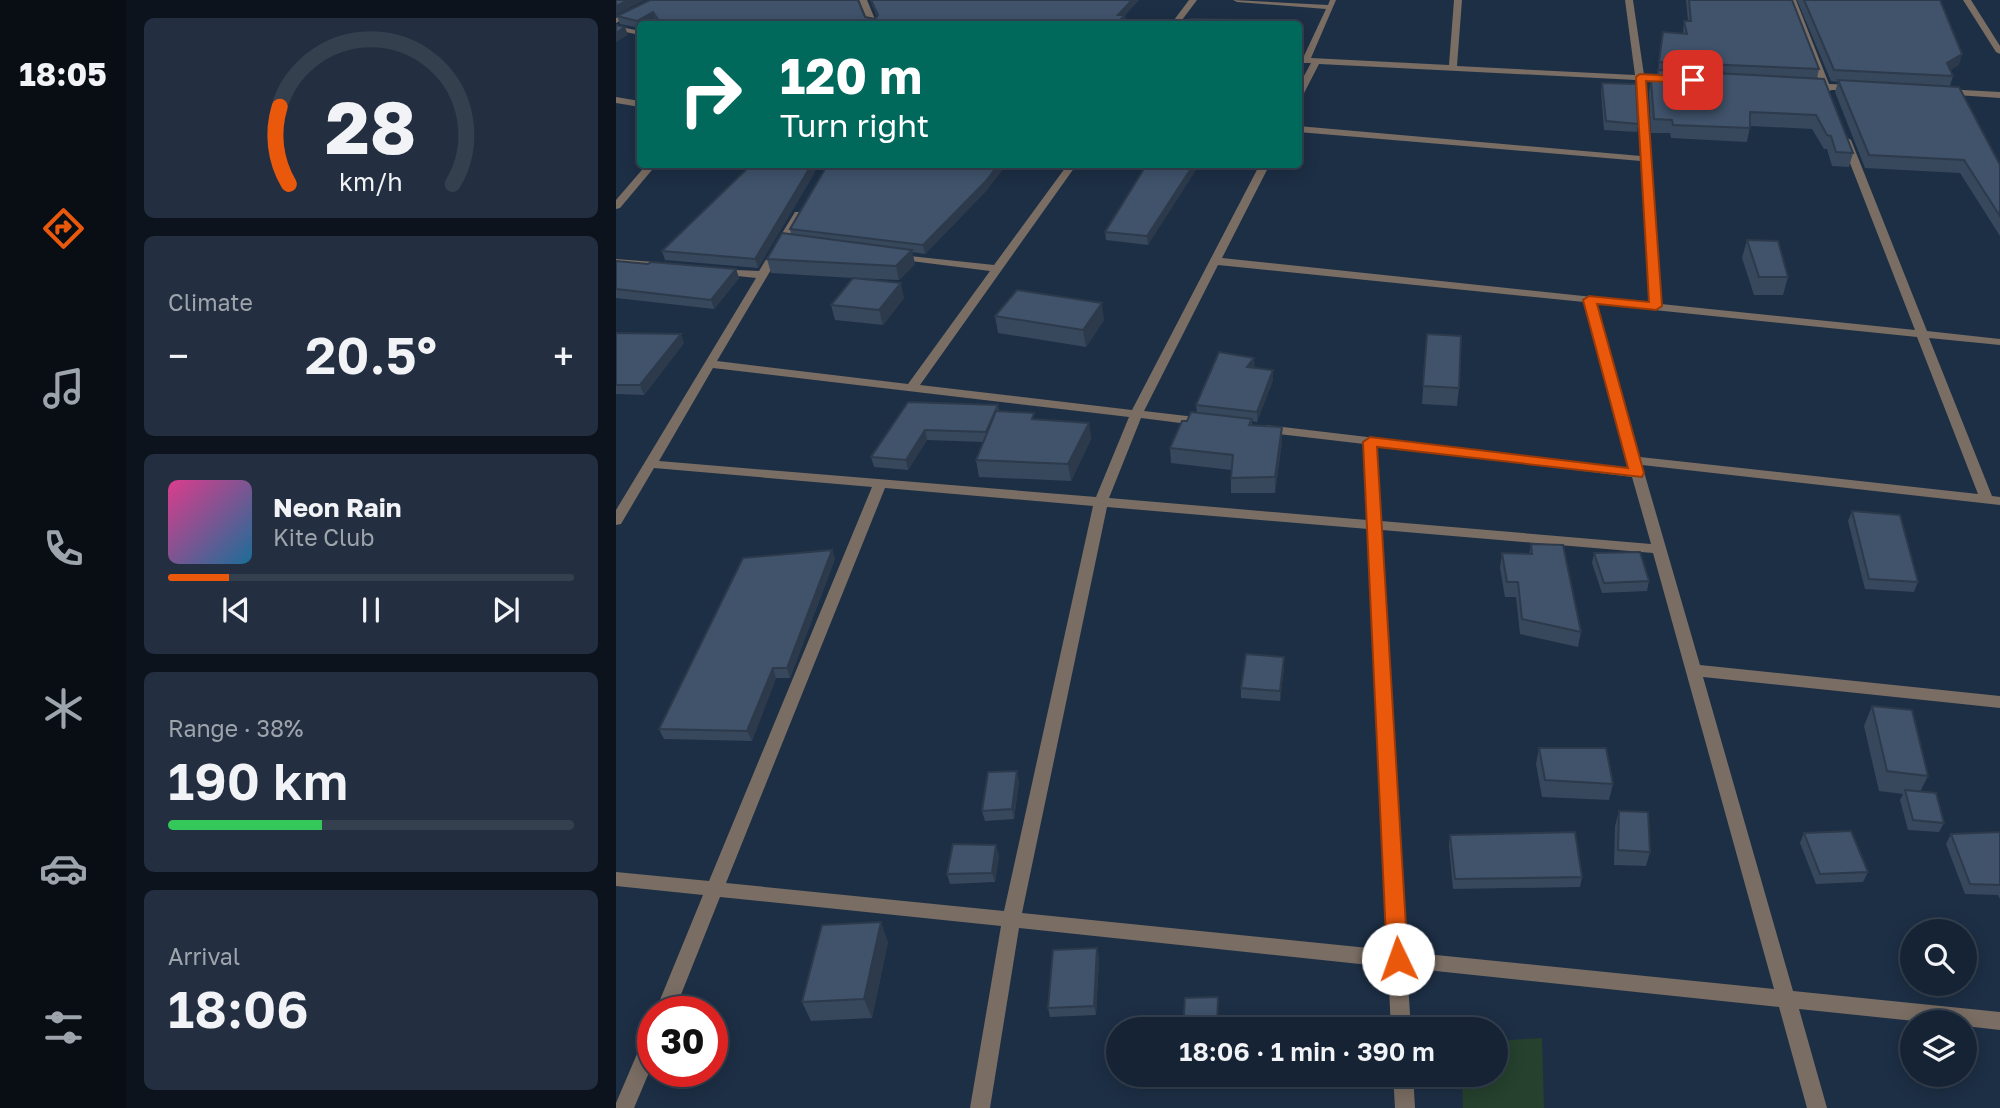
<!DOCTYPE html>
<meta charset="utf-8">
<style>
body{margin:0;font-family:"Golos Text",sans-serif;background:#232f40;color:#f1f3f6;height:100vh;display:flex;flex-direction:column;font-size:26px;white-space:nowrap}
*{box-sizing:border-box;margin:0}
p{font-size:23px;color:#9ea4ac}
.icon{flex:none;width:38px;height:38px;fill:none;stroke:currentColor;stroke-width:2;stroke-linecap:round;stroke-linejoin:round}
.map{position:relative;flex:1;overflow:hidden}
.drawer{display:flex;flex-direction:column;gap:18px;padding:18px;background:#0c131d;width:490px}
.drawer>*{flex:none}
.guide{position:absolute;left:21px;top:21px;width:665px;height:147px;border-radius:7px;box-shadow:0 4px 18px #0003,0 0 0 2px #35404f;background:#00695c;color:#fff;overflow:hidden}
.tools{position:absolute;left:1284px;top:919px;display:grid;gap:14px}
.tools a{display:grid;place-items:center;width:77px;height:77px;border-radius:50%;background:#162334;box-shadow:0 4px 18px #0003,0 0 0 2px #35404f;font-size:35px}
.speed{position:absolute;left:21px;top:996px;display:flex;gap:14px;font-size:35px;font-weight:700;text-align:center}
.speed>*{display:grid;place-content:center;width:91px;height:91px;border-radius:50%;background:#162334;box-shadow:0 4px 18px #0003,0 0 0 2px #35404f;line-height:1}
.speed .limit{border:10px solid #d22;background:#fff;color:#111}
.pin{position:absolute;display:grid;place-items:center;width:60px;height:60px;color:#fff;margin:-30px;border-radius:14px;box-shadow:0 4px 10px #0006}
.me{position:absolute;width:77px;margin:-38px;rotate:357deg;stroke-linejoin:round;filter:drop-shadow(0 0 5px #0008)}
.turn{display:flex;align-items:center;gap:24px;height:147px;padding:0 28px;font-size:32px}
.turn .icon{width:91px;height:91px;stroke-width:2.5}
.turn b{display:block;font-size:49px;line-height:60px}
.big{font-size:52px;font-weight:600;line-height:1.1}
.drawer .widget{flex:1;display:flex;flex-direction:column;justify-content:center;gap:10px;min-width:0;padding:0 24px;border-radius:10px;background:#232f40}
.drawer .dial{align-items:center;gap:0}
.dial svg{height:182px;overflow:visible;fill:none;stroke:#35404f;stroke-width:7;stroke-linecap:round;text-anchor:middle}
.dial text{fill:#f1f3f6;stroke:none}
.song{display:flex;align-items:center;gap:21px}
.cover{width:84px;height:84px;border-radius:10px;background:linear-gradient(135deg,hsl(330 70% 55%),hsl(200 70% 35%))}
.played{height:7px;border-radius:4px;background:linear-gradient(90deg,#ea580c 15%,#35404f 15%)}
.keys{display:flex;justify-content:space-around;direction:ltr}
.heat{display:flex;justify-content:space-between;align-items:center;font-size:38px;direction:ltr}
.charge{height:10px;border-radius:5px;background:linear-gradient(90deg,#34c759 38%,#35404f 0)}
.trip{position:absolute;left:490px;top:1017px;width:402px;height:70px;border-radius:35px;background:#162334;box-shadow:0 4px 18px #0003,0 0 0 2px #35404f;font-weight:600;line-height:70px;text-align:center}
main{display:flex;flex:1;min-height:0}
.dock{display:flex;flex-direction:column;width:126px;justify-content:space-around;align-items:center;background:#090e15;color:#9ea4ac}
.dock .icon{width:49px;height:49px}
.dock .on{color:#ea580c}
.dock b{font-size:32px;color:#f1f3f6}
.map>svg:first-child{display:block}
.green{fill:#26412e}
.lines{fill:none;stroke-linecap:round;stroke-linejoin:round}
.street{fill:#7a6d63;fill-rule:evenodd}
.wall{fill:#37475c}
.shaded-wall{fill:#2d3a4b}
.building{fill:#40536b;stroke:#2d3a4b;stroke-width:2}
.route{fill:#ea580c;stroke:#983908;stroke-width:2}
</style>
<main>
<nav class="dock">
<b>18:05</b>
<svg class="icon on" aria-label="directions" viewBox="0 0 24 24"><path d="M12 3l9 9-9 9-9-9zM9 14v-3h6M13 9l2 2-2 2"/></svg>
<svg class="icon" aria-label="music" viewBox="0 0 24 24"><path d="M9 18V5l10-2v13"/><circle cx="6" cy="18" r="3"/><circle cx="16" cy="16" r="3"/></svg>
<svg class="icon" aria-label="phone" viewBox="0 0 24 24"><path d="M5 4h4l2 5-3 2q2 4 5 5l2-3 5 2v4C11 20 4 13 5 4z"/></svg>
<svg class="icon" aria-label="climate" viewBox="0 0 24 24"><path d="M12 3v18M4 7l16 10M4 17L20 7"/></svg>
<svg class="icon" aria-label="car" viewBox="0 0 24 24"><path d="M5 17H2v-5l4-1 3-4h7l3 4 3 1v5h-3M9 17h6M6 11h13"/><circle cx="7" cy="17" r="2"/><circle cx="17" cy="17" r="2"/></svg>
<svg class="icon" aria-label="filters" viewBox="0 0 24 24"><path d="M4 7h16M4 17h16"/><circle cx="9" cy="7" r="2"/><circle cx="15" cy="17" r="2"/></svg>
</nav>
<section class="drawer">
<div class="widget dial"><svg viewBox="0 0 100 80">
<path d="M14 69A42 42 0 1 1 86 69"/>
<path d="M14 69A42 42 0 0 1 10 35" stroke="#ea580c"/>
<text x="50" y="56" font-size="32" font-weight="700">28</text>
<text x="50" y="72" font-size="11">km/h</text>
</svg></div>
<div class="widget"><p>Climate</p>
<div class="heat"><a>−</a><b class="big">20.5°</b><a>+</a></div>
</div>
<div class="widget">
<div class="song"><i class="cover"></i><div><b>Neon Rain</b><p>Kite Club</p></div></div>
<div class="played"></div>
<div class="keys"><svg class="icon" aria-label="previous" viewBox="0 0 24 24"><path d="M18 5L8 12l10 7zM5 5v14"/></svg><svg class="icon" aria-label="pause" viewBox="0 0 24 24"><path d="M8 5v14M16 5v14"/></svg><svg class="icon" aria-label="next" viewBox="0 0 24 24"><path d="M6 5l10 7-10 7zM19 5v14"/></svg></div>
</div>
<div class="widget"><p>Range · 38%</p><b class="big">190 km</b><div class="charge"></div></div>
<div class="widget"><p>Arrival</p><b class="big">18:06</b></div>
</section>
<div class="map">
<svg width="1384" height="1108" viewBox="0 0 1384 1108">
<rect width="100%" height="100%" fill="#1d2f45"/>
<path class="green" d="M926 1038 928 1108H847L846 1075 880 1074V1041Z"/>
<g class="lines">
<g class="street">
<path d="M35 0H45L0 23V18Z"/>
<path d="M243 0H251L261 24H253Z"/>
<path d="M573 0H581L563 24H555Z"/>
<path d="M617 0 712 5 714 0H720L695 58 833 65 838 0H846L841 66 1019 75 1009 0H1017L1028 75 1057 76 1061 79 1057 82 1029 80 1045 304 1299 330 1225 140 1230 137 1235 140 1311 331 1384 339V345L1313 338 1376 496 1384 497V505L1026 465 1084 665 1384 696V708L1087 677 1177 991 1384 1012V1030L1349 1026V1022H1308L1183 1009 1211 1108H1191L1163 1007 791 968 795 1029H775L772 967 403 928 374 1108H354L385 926 104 897 58 1012H39L87 895 0 886V872L93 881 256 487 38 468 5 524 0 525V510L140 278 103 274 99 273V269L143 271 179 212H187L188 214 101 361 292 384 374 271 279 259 275 258V254L378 265 452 164H461L304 385 516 410 644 164H654L606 258 1034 303 1025 161 682 132V126L1025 156 1020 80 703 64 686 97 682 100V87L695 63H682V58H687L710 9 621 2ZM602 265 968 302 1014 468 650 425 644 429 646 432 748 444 751 520 493 498 525 418 588 426 594 422 588 418 528 411ZM980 304 1301 337 1362 494 1024 457ZM97 368 513 417 480 497 43 461ZM761 446 1016 477 1035 544 765 521ZM269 488 477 506 388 911 110 883ZM491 507 752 529 772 950 406 913ZM766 530 1037 553 1158 989 790 952Z"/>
<path d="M1172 0H1180L1213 84 1239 85 1242 86V90H1215L1211 94 1206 89 1190 88V84H1204Z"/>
<path d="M1347 0H1355L1384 46V54L1380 52Z"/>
<path d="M0 26 24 31V35L0 30Z"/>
<path d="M1329 89 1384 92V98L1326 94V90Z"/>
<path d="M0 97 24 101V107L0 103Z"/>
<path d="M31 164H41L4 208 0 209V200Z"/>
<path d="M0 259 51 263 56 266 51 269 0 265Z"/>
<path d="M37 1030V1063L18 1108H0V1103L30 1033Z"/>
<path d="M777 1074H797L799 1108H779Z"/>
</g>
</g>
<g class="wall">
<path d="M34 0 259 19 261 17 254 0H523L509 15 510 23 508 24H42L39 19 30 24H24V28L4 24 1 16Z"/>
<path d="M1070 0H1176L1203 69 1201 78 1237 153 1233 167 1216 166 1211 149H1208L1196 129 1134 126 1131 142 1055 138 1054 133H1035L1033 93 1035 80H1041L1045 43 1067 34 1068 21H1072Z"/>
<path d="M1181 0H1324L1343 65 1334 70 1337 76 1334 86 1384 165V236L1344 173 1249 168 1219 92 1222 82 1215 81Z"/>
<path d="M986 83 1022 124 1021 132 988 130 985 91Z"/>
<path d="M166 164H197L199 172 142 268 49 260 46 251Z"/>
<path d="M531 164 532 245 490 240 489 232Z"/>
<path d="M371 190 309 254 296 252 299 264 283 280 238 278 288 298 267 325 219 320 215 305 237 278 155 273 151 259 175 234 174 229Z"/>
<path d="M1131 240 1172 277 1167 295H1138L1126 258Z"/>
<path d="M0 261 32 264 120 269 123 278 98 309 0 298Z"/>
<path d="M379 316 488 320 470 347 382 333Z"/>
<path d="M0 333 68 343 28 395 0 394Z"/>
<path d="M811 334 843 388 841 406 806 404Z"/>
<path d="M639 367 638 368 657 370V380L641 422 636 421V425L666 427V442L659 493H615V470L555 463 554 448 581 413 580 405Z"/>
<path d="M292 402 382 405 383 412 419 420 473 423 475 439 455 481 363 477 360 460 368 442 311 440 292 470 258 467 255 457Z"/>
<path d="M1236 511 1302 582 1298 592 1249 589 1232 521Z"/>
<path d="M915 544 965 632 962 647 904 634 900 597H889L884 568 886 553 913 554Z"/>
<path d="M216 550 219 559 174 678H160L136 741 48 739 43 729Z"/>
<path d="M978 553 1033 581 1031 591 986 593 976 563Z"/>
<path d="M668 667 664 701 625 698V688Z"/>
<path d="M1256 706 1312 776 1304 792 1328 823 1323 832 1292 830 1284 800 1287 794 1263 791 1248 726Z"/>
<path d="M923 748 997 784 993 800 926 797 920 764Z"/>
<path d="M403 781 398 819 369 821 366 811Z"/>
<path d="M1003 811 1034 852 1030 866 998 865 999 826Z"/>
<path d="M1384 832V899L1382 895 1349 894 1330 844 1335 834Z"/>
<path d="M1188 833 1252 872 1247 882 1200 884 1184 843Z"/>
<path d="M834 835 966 877 964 887 837 889 833 845Z"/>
<path d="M383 855 379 882 334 884 331 874Z"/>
<path d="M272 942 256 1018 195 1021 186 1002Z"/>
<path d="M481 948 483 958 480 1015 434 1017 432 1008Z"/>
</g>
<g class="shaded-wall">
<path d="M12 0H29L0 15V6Z"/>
<path d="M516 0H523L509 15 510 23 508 24H500L502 15Z"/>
<path d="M37 12 39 19 30 24H24V28L21 21Z"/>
<path d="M9 27 12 35 0 42V33Z"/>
<path d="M1346 54 1343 65 1327 74 1331 63Z"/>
<path d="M196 164 199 172 142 268 139 259Z"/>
<path d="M383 164H391L371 190 309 254 307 245Z"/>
<path d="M578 164H584L532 245 531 236Z"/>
<path d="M296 250 299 264 283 280 280 266Z"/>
<path d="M120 269 123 278 98 309 95 300Z"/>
<path d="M285 283 288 298 267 325 263 310Z"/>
<path d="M486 303 488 320 470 347 467 330Z"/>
<path d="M65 334 68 343 28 395 24 385Z"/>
<path d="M638 358 639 367 632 377 631 367Z"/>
<path d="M657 370V380L641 422V412Z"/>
<path d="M473 423 475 439 455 481 452 464Z"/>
<path d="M666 427V442L659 493V477Z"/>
<path d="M309 430 311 440 292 470 290 460Z"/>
<path d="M216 550 219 559 174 678 171 668Z"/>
<path d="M668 657V667L664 701V691Z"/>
<path d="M157 668 160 678 136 741 131 731Z"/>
<path d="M401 771 403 781 398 819 396 809Z"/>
<path d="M380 845 383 855 379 882 376 873Z"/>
<path d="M265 922 272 942 256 1018 248 999Z"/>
<path d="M481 948 483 958 480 1015 478 1006Z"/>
</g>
<g class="building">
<path d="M0 0H12L0 6Z"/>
<path d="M34 0H242L249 17 259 19 262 15 255 0H516L502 15H509L500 24H45L37 12 21 21 1 16Z"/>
<path d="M1073 0H1176L1203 69 1043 62 1047 32 1071 34 1068 21H1075Z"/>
<path d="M1188 0H1324L1346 54 1331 63 1337 76 1218 70Z"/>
<path d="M574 19 639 20 635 24H572Z"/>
<path d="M0 25 9 27 0 33Z"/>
<path d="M1042 70 1208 79 1237 153 1220 152 1215 136 1211 135 1200 115 1134 112V128L1057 125 1056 120 1038 119 1035 80H1041Z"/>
<path d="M1222 80 1343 87 1384 165V216L1348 160 1253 155Z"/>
<path d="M986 83 1020 84 1022 124 990 121Z"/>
<path d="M166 164H196L139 259 46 251 134 166Z"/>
<path d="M212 164H383L370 181 307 245 174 229Z"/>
<path d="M531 164H578L531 236 489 232Z"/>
<path d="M166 233 296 250 280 266 151 259Z"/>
<path d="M1131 240 1162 241 1172 277H1143Z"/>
<path d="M0 261 32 264 35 262 120 269 95 300 0 289Z"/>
<path d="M237 278 285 283 263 310 215 305Z"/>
<path d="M401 290 486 303 467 330 379 316Z"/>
<path d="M0 333 65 334 24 385H0Z"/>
<path d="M811 334 845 336 843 388 807 386Z"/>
<path d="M603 352 638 358 631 367 657 370 641 412 580 405Z"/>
<path d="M292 402 382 405 370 432 309 430 290 460 255 457Z"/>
<path d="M380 411 418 413 416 419 473 423 452 464 360 460Z"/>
<path d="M575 412 636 419 633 425 666 427 659 477 615 478 617 455 554 448 566 421H571Z"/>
<path d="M1236 511 1284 515 1302 582 1253 579Z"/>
<path d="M915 544 947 545 965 632 906 619 902 582H891L886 553 916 554Z"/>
<path d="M216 550 171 668H157L131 731 43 729 127 558Z"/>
<path d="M1024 552 1033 581 988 583 978 553Z"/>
<path d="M630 654 668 657 664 691 625 688Z"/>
<path d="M1256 706 1296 710 1312 776 1271 771Z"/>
<path d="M923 748H990L997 784 929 780Z"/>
<path d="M401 771 396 809 366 811 372 772Z"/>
<path d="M1289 790 1320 793 1328 823 1297 820Z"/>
<path d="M1003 811 1032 812 1034 852 1002 850Z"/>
<path d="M1235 831 1252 872 1204 874 1188 833Z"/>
<path d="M959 832 966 877 839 879 834 835Z"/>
<path d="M1384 832V885L1354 884 1335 834Z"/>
<path d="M337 844 380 845 376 873 331 874Z"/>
<path d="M265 922 248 999 186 1002 206 925Z"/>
<path d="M481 948 478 1006 432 1008 437 950Z"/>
<path d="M602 997 601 1029H567L569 998Z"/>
</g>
<path class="route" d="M1024 74 1077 77 1082 80 1077 83 1030 81 1046 306 1040 310 981 304 1028 473 1026 477 761 447 792 959 789 966 782 968 774 966 771 959 747 442 754 437 1012 468 967 300 973 296 1033 302 1020 77Z"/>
</svg>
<div class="tools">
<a><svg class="icon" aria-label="search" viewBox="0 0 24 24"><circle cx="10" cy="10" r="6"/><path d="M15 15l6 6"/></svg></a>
<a><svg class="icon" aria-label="layers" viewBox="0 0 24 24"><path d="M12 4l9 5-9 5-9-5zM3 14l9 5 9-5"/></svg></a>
</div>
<div class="speed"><div class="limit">30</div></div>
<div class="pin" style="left:1077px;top:80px;background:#d93025"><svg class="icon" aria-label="arrive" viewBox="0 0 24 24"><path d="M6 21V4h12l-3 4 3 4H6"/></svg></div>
<svg class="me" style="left:782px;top:959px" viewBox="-20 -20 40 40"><circle r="19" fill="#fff"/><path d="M0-13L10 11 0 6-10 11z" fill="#ea580c"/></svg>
<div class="trip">18:06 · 1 min · 390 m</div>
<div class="guide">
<div class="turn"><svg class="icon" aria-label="right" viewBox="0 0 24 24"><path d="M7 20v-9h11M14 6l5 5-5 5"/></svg><div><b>120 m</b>Turn right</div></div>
</div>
</div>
</main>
